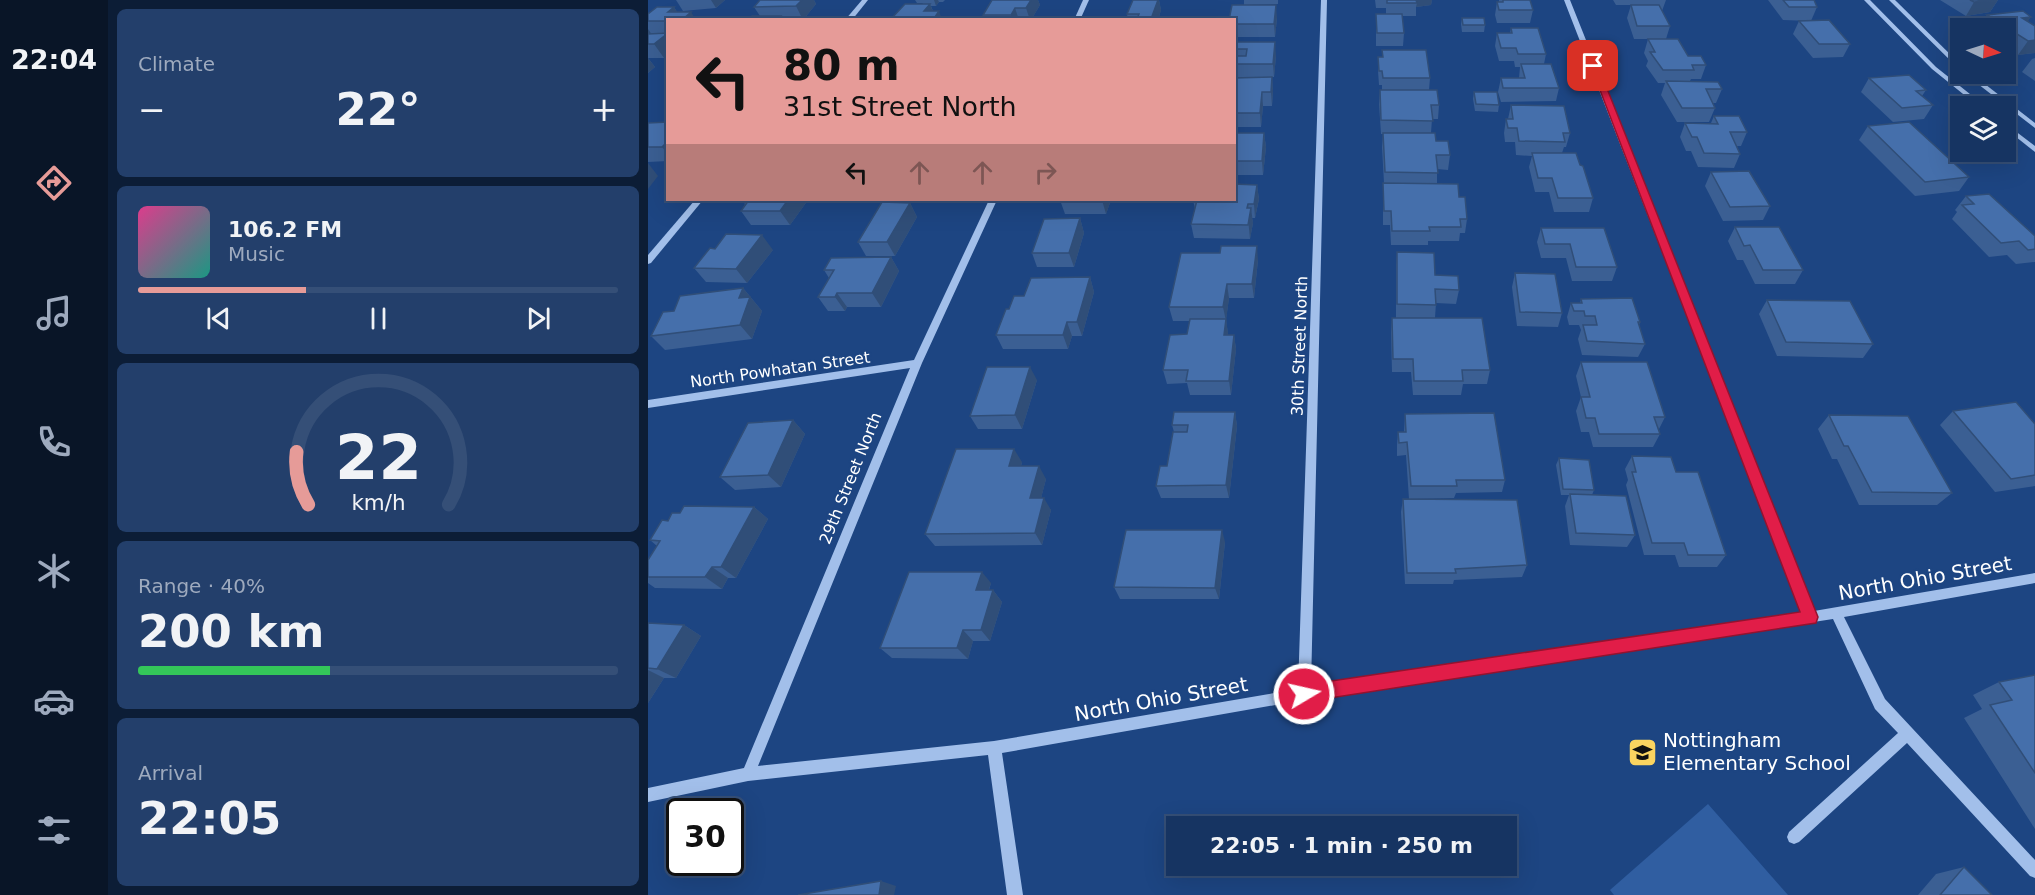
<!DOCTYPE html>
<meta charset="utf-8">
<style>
body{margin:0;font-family:"DejaVu Sans",sans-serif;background:#233f6b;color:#f1f3f6;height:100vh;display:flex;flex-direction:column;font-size:22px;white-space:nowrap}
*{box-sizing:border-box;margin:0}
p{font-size:20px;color:#9eaabe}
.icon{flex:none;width:33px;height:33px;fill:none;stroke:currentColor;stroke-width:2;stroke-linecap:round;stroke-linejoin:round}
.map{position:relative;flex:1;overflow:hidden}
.sheet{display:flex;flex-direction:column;gap:9px;padding:9px;background:#0c1d36;width:540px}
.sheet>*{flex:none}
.banner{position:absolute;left:18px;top:18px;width:570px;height:183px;border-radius:0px;box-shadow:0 6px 24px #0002,0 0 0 2px #354f77;background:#e69b98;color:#111;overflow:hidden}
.needle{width:39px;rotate:94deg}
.fabs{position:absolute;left:1302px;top:18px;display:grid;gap:12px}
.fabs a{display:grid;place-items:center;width:66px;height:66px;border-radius:0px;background:#163462;box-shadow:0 6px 24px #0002,0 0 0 2px #354f77;font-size:30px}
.speed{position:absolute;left:18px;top:798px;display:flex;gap:12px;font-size:30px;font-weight:700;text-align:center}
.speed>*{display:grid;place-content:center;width:78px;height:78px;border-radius:50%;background:#163462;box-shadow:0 6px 24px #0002,0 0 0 2px #354f77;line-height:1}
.speed .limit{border:3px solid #111;border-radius:9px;background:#fff;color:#111}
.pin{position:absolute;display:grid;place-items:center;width:51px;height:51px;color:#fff;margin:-26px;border-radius:12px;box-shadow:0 3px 9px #0006}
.me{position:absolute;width:66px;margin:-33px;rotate:81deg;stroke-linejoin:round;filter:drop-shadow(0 0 4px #0008)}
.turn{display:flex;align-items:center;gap:21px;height:126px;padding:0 18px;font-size:27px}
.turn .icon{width:78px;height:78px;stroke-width:2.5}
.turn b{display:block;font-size:42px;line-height:51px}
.lanes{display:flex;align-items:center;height:57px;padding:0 18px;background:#0003;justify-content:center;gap:30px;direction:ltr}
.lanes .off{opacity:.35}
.big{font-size:45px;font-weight:700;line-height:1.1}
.sheet .card{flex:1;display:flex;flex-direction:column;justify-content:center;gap:9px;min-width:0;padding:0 21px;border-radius:9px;background:#233f6b}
.sheet .dial{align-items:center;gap:0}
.dial svg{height:156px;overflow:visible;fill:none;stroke:#354f77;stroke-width:7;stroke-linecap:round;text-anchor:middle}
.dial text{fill:#f1f3f6;stroke:none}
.song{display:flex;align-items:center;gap:18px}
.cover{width:72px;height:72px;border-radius:9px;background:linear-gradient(135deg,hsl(330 70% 55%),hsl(170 70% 35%))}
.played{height:6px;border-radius:3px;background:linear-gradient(90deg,#e69b98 35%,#354f77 35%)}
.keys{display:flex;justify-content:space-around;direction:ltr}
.heat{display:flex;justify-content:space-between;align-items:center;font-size:33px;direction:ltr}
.charge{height:9px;border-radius:4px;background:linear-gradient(90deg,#34c759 40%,#354f77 0)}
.trip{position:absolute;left:518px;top:816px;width:351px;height:60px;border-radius:0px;background:#163462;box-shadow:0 6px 24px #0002,0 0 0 2px #354f77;font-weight:700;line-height:60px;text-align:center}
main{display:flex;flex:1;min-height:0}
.tabs{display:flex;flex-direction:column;width:108px;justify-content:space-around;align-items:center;background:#091527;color:#9eaabe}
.tabs .icon{width:42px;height:42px}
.tabs .active{color:#e69b98}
.tabs b{font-size:27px;color:#f1f3f6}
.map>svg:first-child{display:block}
.green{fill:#305ea1}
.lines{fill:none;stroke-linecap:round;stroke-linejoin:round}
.minor{fill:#a2bfea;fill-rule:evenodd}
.wall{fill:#3b5f93}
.shaded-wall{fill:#304e78}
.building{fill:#456fab;stroke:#304e78;stroke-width:1.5}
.route{fill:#e11d48;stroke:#92132f;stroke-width:1.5}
.labels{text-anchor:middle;stroke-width:4.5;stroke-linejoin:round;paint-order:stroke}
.street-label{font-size:16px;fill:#fff;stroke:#1d4582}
.near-street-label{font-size:20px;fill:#fff;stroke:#1d4582}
.near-poi-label{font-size:20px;fill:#fff;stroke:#1d4582;text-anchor:start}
</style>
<main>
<nav class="tabs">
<b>22:04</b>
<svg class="icon active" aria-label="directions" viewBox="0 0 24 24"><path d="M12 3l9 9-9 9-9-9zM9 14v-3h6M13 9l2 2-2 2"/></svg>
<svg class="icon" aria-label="music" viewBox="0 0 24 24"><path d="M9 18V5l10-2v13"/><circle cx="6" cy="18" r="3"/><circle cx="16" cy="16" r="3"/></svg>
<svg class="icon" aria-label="phone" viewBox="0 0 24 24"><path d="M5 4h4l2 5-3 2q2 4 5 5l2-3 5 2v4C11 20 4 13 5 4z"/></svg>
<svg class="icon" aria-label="climate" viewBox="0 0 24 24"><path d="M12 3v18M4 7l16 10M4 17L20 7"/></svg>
<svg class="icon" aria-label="car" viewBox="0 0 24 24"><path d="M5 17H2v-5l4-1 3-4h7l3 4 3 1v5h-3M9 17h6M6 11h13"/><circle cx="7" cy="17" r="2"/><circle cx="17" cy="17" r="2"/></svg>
<svg class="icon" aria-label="filters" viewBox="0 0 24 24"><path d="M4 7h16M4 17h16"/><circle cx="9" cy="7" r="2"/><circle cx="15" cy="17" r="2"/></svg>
</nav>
<section class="sheet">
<div class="card"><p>Climate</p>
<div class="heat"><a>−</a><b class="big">22°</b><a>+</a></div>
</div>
<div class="card">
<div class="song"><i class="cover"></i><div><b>106.2 FM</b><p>Music</p></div></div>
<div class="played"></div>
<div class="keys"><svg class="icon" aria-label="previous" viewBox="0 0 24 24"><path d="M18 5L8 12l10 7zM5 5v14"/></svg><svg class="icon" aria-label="pause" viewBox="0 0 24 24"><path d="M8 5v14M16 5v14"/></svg><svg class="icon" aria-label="next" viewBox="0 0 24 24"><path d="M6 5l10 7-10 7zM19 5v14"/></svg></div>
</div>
<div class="card dial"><svg viewBox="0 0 100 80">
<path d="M14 69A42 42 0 1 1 86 69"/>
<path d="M14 69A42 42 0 0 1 8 42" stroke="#e69b98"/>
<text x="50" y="56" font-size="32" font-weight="700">22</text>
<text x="50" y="72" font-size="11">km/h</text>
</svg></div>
<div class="card"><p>Range · 40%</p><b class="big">200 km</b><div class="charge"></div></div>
<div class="card"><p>Arrival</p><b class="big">22:05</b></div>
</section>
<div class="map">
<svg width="1387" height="895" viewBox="0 0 1387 895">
<rect width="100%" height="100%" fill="#1d4582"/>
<path class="green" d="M1060 804 1140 895H966L962 890Z"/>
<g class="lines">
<g class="minor">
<path d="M214 0H220L204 20H197Z"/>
<path d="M435 0H441L432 20H426Z"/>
<path d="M673 0H679L663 687 1154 612 916 0H922L1166 611 1387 573V583L1196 617 1237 699 1387 860V878L1382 876 1259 743 1151 842 1146 844 1141 842 1139 837 1141 832 1250 733 1227 709 1185 619 656 700 354 753 375 895H359L340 755 100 781 0 802V788L96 768 262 368 0 408V400L266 360 341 200H349L274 363 110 766 346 741 650 689Z"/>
<path d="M1216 0H1222L1288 67 1337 106H1330L1284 69Z"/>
<path d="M1241 0H1247L1312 64V69L1310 68Z"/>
<path d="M1317 74H1324L1387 123V128Z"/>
<path d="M1358 124 1387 146V152L1358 129Z"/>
<path d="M47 200H55L3 263 0 264V255Z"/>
</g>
</g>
<g class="wall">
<path d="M28 0H77L68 8 35 11Z"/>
<path d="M112 0H166L168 4 155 20H101L112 16 106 7Z"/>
<path d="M267 0H297L295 2H291L288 6H283L285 11 274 3H269Z"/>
<path d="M344 0H390L392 5 383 20H336L335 15Z"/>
<path d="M511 0 513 10 510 20H480L479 14Z"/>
<path d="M596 0H630V4L596 5Z"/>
<path d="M727 0H784L783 5 768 7V16H754L756 33 755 46H728V14H738V8H728Z"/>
<path d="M851 0H882L885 10 882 23H849L847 15 849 2H851Z"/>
<path d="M965 0H1018L1014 11 1022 26 1018 39H986L979 18 983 5H968Z"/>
<path d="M1120 0H1166L1169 7 1163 21 1135 20Z"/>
<path d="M1292 0H1350L1342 12 1318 16Z"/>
<path d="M26 7 29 12 20 20V55L16 58H0L7 67 0 73V14Z"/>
<path d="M1339 15 1380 22 1387 26V53L1370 55 1358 46V28H1331Z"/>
<path d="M629 18 627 37H586V20Z"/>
<path d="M814 18 837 25 836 32H814L813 24Z"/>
<path d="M1151 21 1202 44 1195 57 1165 58 1145 34Z"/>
<path d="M863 28 898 54 896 64 911 88 908 101 853 102 850 92 853 78H871L872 67H867L866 61H851L847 46 849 33H862Z"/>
<path d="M1000 39 1058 65 1053 79H1043L1042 81 1074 89 1068 103H1065L1067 108 1061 122H1029L1013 95 1017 83H1010L998 66 1000 61 996 53Z"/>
<path d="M586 42 628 56 626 77 586 78Z"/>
<path d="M734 50 782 78 781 90 791 105 790 119H784L783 133 788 141 802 155 800 170 789 169V184L811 197 819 219 817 233H812L811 241H780V245H743L742 225H735V197L736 183 734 147 735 134H733L731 104 732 90H734V85H731L730 71V57H734Z"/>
<path d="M1387 58V81L1374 72 1384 59Z"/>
<path d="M624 77 625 91 624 106H615L613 127H586V78Z"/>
<path d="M1221 78 1278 90 1274 96 1285 105 1276 119 1245 122 1213 92Z"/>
<path d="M826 92 851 105 850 112 827 111 825 99Z"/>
<path d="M863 105 922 133 918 147H916L914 153 932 165 945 198 941 212H906L901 192H887L881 167 884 156 868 155 867 142H857L856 133 858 119H860Z"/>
<path d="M1066 116 1099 132 1093 146H1089L1092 154 1086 168 1050 167 1043 151H1038L1032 137 1037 123H1063Z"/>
<path d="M20 122V161L0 162V123Z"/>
<path d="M1220 126 1321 177 1311 191 1267 196 1211 140Z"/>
<path d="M586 133H616L618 147 615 175H586Z"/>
<path d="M1063 172 1122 206 1115 220 1075 221 1057 186Z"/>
<path d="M609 185 611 199 607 218H604L605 223 602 239 546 238 543 224 547 209 545 200H586Z"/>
<path d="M1318 196 1387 236V262L1368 264 1359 255 1341 257 1304 219 1309 212 1307 210Z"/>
<path d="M94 200H160L142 225H103L93 211 97 204Z"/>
<path d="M412 200H463L458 214H417Z"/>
<path d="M262 203 269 217 247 256H218L210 242Z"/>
<path d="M432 218 436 233 426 267H389L384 253Z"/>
<path d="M1087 227 1155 270 1147 284H1107L1095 260H1089L1080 241Z"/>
<path d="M893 228 969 267 964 281H924L918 258H893L889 242Z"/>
<path d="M125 250 99 283 58 282 46 268Z"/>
<path d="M749 252 811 290 808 304 788 303 787 318 842 370 839 384H815L813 395H765L763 372H744L743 332 744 318H748V266Z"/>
<path d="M243 257 251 271 233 307H199L197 311H180L170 297 181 278 176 270Z"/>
<path d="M610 260 606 298H581L578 319 580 335H586L588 349 583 395H542L539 383 519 384 515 370 539 334 542 321H525L521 307Z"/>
<path d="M867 273 914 313 910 327 869 326 864 287Z"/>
<path d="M442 277 446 292 434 336H424L420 349H355L348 335 361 309 376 296Z"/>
<path d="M95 288 114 311 104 339 17 350 3 336 26 311Z"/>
<path d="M933 299 992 322 991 325 997 344 990 357 934 355 930 339 933 330 931 325H921L919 317 923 303H932Z"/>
<path d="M1119 300 1225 344 1215 358 1129 356 1111 314Z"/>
<path d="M933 362 1017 417 1011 429 1012 434 1005 447H945L941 432H933L928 411 933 397 928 376Z"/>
<path d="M389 380 374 429H330L322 416Z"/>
<path d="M1305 411 1387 424V486L1347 492 1292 425Z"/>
<path d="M587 412 589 426 581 498H513L508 486 519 466 526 432 524 425Z"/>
<path d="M757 414 857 480 854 492 808 493 806 498 761 499 758 455 749 456V445L750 432H756Z"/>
<path d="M1181 415 1304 493 1289 505H1211L1189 459H1184L1170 429Z"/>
<path d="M145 420 157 434 133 487 87 490 72 477Z"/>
<path d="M984 456 1028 472 1078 555 1069 567H1031L1027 555H996L978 485 980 480 977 469Z"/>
<path d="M911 458 946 490 944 495 987 535 979 547 922 545 917 506 921 495H913L908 465Z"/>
<path d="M374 462 373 466 398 479 393 498 403 510 394 545 287 546 277 534Z"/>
<path d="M755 499 879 565 874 577 806 580 805 584H757L753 512Z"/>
<path d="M106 507 120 519 88 578H80L74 589 7 588 0 583V560L9 546 2 540 20 521 32 513Z"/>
<path d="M577 542 571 599H472L466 587Z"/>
<path d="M343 583 341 590H345L354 602 342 641H325L320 659 244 658 232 648Z"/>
<path d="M0 623 36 625 53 636 28 678H16L0 703Z"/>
<path d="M1387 675V829L1316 718 1334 709 1325 695 1351 682Z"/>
<path d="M1316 867 1344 895H1270L1288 874Z"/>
</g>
<g class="shaded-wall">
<path d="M63 0H77L68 8Z"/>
<path d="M154 0H166L168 4 155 20 148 6Z"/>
<path d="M286 0H290L291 2 288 6Z"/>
<path d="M383 0H390L392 5 383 20H382L378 8Z"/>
<path d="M510 0H511L513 10 510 20H503Z"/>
<path d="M767 0H784L783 5 768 7 769 3Z"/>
<path d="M1345 0H1350L1342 12 1318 16 1326 2Z"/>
<path d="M282 4 287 17 291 11 294 20H280L276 11Z"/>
<path d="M628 5 629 18 627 37 626 24Z"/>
<path d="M26 7 34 20 20 12Z"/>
<path d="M367 8 371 20H364L363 15Z"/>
<path d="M43 12 48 20H34Z"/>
<path d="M1383 17 1374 30V18Z"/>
<path d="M0 29 9 42 20 33V55L16 58 6 44 0 42Z"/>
<path d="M1387 40V53L1370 55 1380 41Z"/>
<path d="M627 42 628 56 626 77 625 64Z"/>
<path d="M0 58 7 67 0 73Z"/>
<path d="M624 77 625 91 624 106 623 92Z"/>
<path d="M614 92 615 106 613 127 612 113Z"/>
<path d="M616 133 618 147 615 175 614 161Z"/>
<path d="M20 141V154L14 147Z"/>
<path d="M0 163 10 176 0 189Z"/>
<path d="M609 185 611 199 607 218 606 204Z"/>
<path d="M140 200H160L142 225 132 211Z"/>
<path d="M454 200H463L458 214Z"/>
<path d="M262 203 269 217 247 256 239 242Z"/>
<path d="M600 204 601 218 603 208 605 223 602 239 599 208Z"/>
<path d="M432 218 436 233 426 267 421 253Z"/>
<path d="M114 235 125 250 99 283 88 269Z"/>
<path d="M609 246 610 260 606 298 604 284Z"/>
<path d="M243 257 251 271 233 307 224 293Z"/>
<path d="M442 277 446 292 434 336 429 322Z"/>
<path d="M579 284 581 298 578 321 575 307Z"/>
<path d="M95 288 114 311 104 339 92 325 91 298Z"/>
<path d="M189 293 199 307 197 311 187 297Z"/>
<path d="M578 319 580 333 578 349 576 335Z"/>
<path d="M419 322 424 336 420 349 415 335Z"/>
<path d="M586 335 588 349 583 395 581 381Z"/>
<path d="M382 367 389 380 374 429 367 415Z"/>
<path d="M587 412 589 426 581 498 578 485Z"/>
<path d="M145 420 157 434 133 487 120 475Z"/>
<path d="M366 449 374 462 369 479 361 466Z"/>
<path d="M391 466 398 479 390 510 382 498Z"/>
<path d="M396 498 403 510 394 545 387 533Z"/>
<path d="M106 507 120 519 88 578 73 567Z"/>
<path d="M574 530 577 542 571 599 567 588Z"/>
<path d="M64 567 80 578 74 589 57 577Z"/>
<path d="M334 572 343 583 337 601 328 590Z"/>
<path d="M345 590 354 602 342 641 333 630Z"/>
<path d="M36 625 53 636 28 678 9 669Z"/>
<path d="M315 630 325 641 320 659 309 648Z"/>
<path d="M0 670 16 678 0 703Z"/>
<path d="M233 881 248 886 246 895H231Z"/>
</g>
<g class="building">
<path d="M112 0H154L148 6 106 7Z"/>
<path d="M344 0H383L378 8H367L363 15H335Z"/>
<path d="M485 0H510L503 19H489L491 14H479Z"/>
<path d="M739 0H768L769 3H739Z"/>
<path d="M855 0H882L885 10H851L849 2H855Z"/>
<path d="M1135 0H1166L1169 7H1141Z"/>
<path d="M1322 0H1345L1326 2Z"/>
<path d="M257 4H282L276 11H291L285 20H242Z"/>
<path d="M584 5H628L626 24H586V20H581Z"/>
<path d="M983 5H1011L1022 26H989Z"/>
<path d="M9 7H26L20 12H43L34 20H20V21H0V14Z"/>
<path d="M1375 11 1383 17 1374 18 1387 26V40L1380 41 1339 15Z"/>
<path d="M728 14H754L756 33H729Z"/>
<path d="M104 16H133L130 20H101Z"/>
<path d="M814 18H836L837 25H815Z"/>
<path d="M1181 20 1202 44H1171L1151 21Z"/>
<path d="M863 28H890L898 54H870L868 48H853L849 33H864Z"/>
<path d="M20 33 6 44H0V34Z"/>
<path d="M1000 39H1030L1040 56H1053L1058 65H1044L1046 70H1015L1002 52H1007Z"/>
<path d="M586 42H627L625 64H586V56H598L599 49H586Z"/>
<path d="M734 50H778L782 78H735L734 71H731L730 57H735Z"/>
<path d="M873 64H903L911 88H855L853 78H877Z"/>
<path d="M1261 75 1278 90 1268 91 1285 105 1254 108 1221 78Z"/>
<path d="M624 77 623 92H614L612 113H586V78Z"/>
<path d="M1018 81 1070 82 1074 89H1058L1067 108H1034Z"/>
<path d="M732 90H789L791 105H783L785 121 733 120Z"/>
<path d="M826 92H849L851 105 828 104Z"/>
<path d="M863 105 916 106 922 133H915L917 142 871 141 869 128H860L858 119H865Z"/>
<path d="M1066 116H1091L1099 132H1082L1092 154 1056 153 1049 137H1044L1037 123 1070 124Z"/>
<path d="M20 122V141L14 147H0V123Z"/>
<path d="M1261 122 1321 177 1277 182 1220 126Z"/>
<path d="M586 133H616L614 161H586Z"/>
<path d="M735 133H787L788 141H800L802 155H788L790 173 737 172Z"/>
<path d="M884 153H928L932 165 935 166 945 198H910L904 178H890Z"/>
<path d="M1101 171 1122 206 1082 207 1063 172Z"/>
<path d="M735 183 810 184 811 197H817L819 219H812L813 227H781L782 231H744L743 211H736Z"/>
<path d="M586 184 609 185 606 204H600L599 208H603L600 225 543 224 549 200H586Z"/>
<path d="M1341 194 1387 236V249L1380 250 1371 241 1353 243 1314 205 1326 204 1318 196Z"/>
<path d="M94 200H140L132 211H93L101 200Z"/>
<path d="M234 202 262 203 239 242H210Z"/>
<path d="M432 218 421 253H384L396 219Z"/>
<path d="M1087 227H1131L1155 270H1115L1102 245 1096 246Z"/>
<path d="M893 228H956L969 267H928L922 244H897Z"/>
<path d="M78 234 114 235 88 269 46 268 62 248 67 249Z"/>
<path d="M573 246H609L604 284H579L575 307H521L533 253H572Z"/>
<path d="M749 252 786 253 787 275 810 276 811 290 787 289 788 305 749 304Z"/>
<path d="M243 257 224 293H189L187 297H170L186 270H176L183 258Z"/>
<path d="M867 273 907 274 914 313 872 312Z"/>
<path d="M442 277 429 322H419L415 335H348L358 309H361L366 296H376L383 278Z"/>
<path d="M95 288 91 298 102 297 92 325 3 336 15 312 26 311 32 296Z"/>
<path d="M984 298 992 322H990L997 344 939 341 935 325H949L947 316H937L936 311H926L923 303H934L933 299Z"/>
<path d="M1119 300 1202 301 1225 344 1138 342Z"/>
<path d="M744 318H834L842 370H814L815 381H766L765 359H745Z"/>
<path d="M542 319H578L576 335H586L581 381H538L540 370H515L522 335 539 334Z"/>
<path d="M933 362H999L1017 417H1006L1012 434H951L947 418H938L933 397H942Z"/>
<path d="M339 367H382L367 415 322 416Z"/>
<path d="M1368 402 1387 424V475L1363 479 1305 411Z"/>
<path d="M526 412H587L578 485 508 486 512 466H519L525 432H539L540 425H524Z"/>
<path d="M846 413 857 480H808L809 486H763L759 442 751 443 750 432H758L757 414Z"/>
<path d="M1181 415 1260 416 1304 493 1224 492 1200 446H1196Z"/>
<path d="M145 420 120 475 72 477 100 423Z"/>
<path d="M308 449H366L361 466H391L382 498H396L387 533 277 534Z"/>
<path d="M984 456 1023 457 1028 472H1050L1078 555H1040L1036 543H1004L984 472H988Z"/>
<path d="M911 458 941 460 946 490 915 489Z"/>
<path d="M922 494 978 496 987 535 928 533Z"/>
<path d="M755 499 869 500 879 565 807 569 808 573H759Z"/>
<path d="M36 506 106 507 73 567H64L57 577H0V560L12 541 2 540 14 520 20 521 24 513H32Z"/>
<path d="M478 530H574L567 588 466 587Z"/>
<path d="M261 572H334L328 590H345L333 630H315L309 648H232Z"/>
<path d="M0 623 36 625 9 669 0 668Z"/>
<path d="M1387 675V773L1342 705 1364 700 1351 682Z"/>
<path d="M1316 867 1344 895H1292Z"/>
<path d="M233 881 231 895H150Z"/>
</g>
<path class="route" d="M942 64 950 66 1170 617 1168 623 656 702 650 700 648 694 650 688 656 685 1152 612Z"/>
<defs>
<symbol id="school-square" viewBox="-11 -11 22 22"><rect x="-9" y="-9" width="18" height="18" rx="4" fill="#fad460" stroke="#1d4582"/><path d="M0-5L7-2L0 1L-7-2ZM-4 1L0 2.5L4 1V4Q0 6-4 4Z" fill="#111"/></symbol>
</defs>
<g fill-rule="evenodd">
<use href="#school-square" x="978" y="736" width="33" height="33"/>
</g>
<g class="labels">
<g class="street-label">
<text transform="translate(651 346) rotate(-88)" y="6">30th Street North</text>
<text transform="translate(132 369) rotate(-8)" y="6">North Powhatan Street</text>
<text transform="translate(202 478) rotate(-68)" y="6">29th Street North</text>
</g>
<g class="near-street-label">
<text transform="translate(1277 578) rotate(-10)" y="7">North Ohio Street</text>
<text transform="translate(513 699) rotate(-10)" y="7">North Ohio Street</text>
</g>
<g class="near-poi-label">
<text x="1015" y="747">Nottingham<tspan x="1015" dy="23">Elementary School</tspan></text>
</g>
</g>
</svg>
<div class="fabs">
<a><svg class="needle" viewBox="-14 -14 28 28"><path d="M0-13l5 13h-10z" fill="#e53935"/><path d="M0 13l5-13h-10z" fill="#9eaabe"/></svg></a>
<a><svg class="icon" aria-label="layers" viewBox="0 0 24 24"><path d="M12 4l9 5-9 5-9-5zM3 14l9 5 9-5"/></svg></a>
</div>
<div class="speed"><div class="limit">30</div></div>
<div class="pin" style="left:945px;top:66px;background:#d93025"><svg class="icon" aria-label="arrive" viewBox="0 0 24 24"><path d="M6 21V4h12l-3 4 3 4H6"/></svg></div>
<svg class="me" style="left:656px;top:694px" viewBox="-20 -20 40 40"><circle r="17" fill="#e11d48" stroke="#fff" stroke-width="3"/><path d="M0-11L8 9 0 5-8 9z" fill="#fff"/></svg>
<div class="trip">22:05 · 1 min · 250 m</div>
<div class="banner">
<div class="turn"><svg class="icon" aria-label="left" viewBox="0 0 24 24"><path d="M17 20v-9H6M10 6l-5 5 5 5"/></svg><div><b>80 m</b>31st Street North</div></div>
<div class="lanes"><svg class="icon" aria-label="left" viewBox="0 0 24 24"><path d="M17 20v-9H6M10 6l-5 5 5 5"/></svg><svg class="icon off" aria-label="ahead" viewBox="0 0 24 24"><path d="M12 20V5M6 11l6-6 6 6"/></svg><svg class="icon off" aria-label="ahead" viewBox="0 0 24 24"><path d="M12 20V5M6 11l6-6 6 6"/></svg><svg class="icon off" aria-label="right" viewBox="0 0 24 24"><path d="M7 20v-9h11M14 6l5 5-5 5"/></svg></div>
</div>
</div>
</main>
